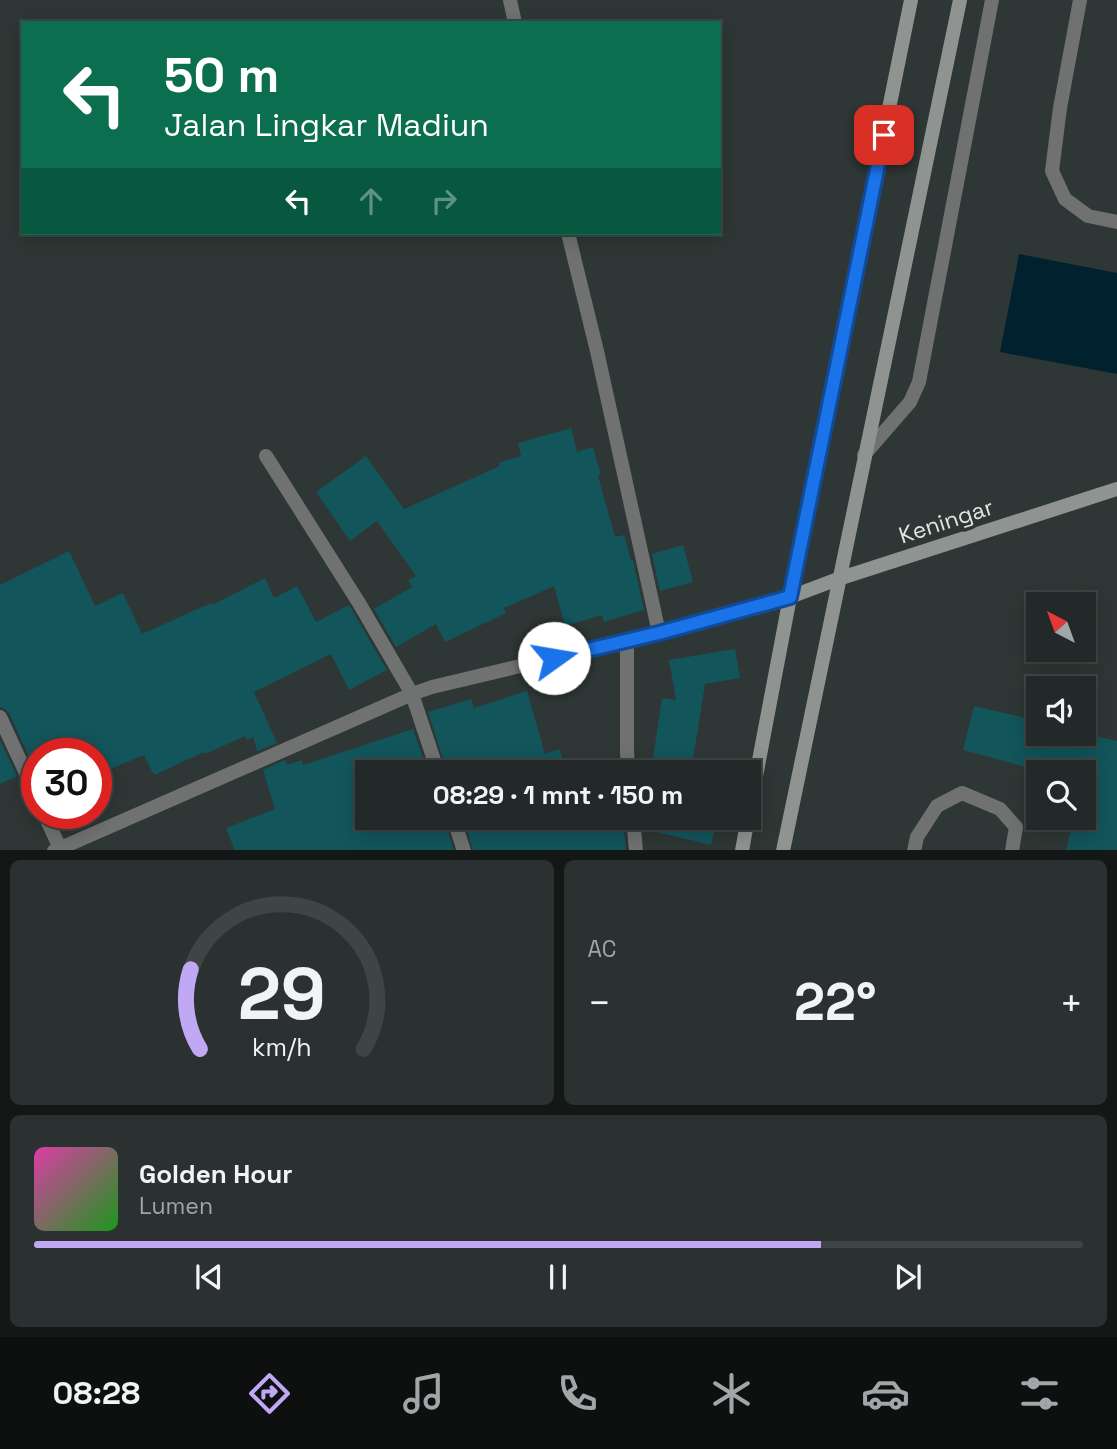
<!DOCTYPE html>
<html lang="id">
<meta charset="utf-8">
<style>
body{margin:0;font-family:"Space Grotesk",sans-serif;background:#2a3130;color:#f1f3f6;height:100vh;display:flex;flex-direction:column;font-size:26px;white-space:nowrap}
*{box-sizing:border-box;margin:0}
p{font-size:23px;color:#a2a6a8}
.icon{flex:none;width:38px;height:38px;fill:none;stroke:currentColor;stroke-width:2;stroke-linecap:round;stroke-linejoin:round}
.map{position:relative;height:850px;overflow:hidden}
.drawer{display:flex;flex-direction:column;gap:10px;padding:10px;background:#131716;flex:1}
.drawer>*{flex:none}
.top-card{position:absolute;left:21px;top:21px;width:700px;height:214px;border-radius:0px;box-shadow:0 4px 18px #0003,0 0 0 2px #3f4545;background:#0b6e4f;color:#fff;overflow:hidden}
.needle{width:46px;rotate:319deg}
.tools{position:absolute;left:1026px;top:592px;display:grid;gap:14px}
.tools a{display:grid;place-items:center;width:70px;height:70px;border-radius:0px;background:#222928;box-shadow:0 4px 18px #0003,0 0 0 2px #3f4545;font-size:35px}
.speed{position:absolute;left:21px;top:738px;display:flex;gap:14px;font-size:35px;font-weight:700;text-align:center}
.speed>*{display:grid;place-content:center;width:91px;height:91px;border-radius:50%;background:#222928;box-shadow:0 4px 18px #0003,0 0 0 2px #3f4545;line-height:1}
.speed .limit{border:10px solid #d22;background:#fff;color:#111}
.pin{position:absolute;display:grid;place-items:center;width:60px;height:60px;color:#fff;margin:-30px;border-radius:14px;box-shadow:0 4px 10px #0006}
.me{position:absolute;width:77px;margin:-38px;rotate:77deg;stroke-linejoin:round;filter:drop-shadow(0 0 5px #0008)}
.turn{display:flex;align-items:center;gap:24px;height:147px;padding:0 28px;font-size:32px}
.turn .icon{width:91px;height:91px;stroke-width:2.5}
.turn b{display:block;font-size:49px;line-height:60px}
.lanes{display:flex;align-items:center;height:66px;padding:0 28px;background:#0003;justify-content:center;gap:35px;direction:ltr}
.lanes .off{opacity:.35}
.big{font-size:52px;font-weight:800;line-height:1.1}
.drawer .tile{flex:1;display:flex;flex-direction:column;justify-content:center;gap:10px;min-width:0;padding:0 24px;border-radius:10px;background:#2a3130}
.drawer .dial{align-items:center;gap:0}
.dial svg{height:182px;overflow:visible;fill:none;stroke:#3f4545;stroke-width:7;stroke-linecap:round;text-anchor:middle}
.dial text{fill:#f1f3f6;stroke:none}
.song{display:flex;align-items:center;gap:21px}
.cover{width:84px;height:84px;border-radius:10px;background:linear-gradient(135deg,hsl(320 70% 55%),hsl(120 70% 35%))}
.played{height:7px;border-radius:4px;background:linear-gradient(90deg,#c0a8f4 75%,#3f4545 75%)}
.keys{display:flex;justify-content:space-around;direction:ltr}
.heat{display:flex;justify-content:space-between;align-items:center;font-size:38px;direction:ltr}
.drawer .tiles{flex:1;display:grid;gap:10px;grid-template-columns:1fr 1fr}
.tile:last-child{grid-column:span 2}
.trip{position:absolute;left:355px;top:760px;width:406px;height:70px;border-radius:0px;background:#222928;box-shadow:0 4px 18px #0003,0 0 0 2px #3f4545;font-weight:800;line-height:70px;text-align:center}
.tabs{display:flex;height:112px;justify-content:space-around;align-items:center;background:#0e1010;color:#a2a6a8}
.tabs .icon{width:49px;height:49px}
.tabs .active{color:#c0a8f4}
.tabs b{font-size:32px;color:#f1f3f6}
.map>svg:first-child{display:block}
.water{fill:#00222f}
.building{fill:#12555b}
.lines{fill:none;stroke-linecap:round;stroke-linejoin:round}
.lane{stroke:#6f7270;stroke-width:14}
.street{stroke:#6f7270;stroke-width:14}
.secondary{stroke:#8f9490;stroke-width:14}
.route-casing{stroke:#114b97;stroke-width:18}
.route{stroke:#1a73e8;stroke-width:12}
.labels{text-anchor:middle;stroke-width:7;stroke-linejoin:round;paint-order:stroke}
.street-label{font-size:23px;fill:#dfe5e3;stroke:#2e3735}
</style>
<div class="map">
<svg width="1117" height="851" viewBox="0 0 1117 851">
<rect width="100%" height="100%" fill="#2e3735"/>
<path class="water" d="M1019 254 1117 273V374L1000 352Z"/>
<g class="building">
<path d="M571 428 577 452 593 447 601 475 598 476 615 537 624 535 631 560H633L644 610 604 622 602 615 565 626 554 586 504 608 506 613 445 642 436 624 396 647 374 609 412 587 408 580 416 576 377 521 350 541 316 492 366 456 404 509 500 466 498 463 521 456 518 443Z"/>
<path d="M683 545 693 582 660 591 652 554Z"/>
<path d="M69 551 95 606 123 593 142 634 211 603 212 605 265 578 274 598 297 586 316 622 349 605 387 670 349 690 331 654 254 692 277 743 257 751 253 737 247 740 245 736 205 754 204 752 154 775 144 755 96 775V754H37V767L34 768 9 713 5 709 0 707V585Z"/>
<path d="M735 649 740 678 705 684 691 772H651L662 698 676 700 669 660Z"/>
<path d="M527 691 545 754 559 749 568 772H447L428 712 471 699 474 708Z"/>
<path d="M974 706 1038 721V733H1083L1117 741V851H1066L1074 817H1083V772H1045L963 750Z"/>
<path d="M413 729 428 772H368V817H444L454 851H235L226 828 275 809 263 770 285 760 287 765 302 760 303 765Z"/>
<path d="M0 740 17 776 0 784Z"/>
<path d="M463 817H623L626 851H473Z"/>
<path d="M643 817H717L711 845 644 829Z"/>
</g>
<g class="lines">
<g class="lane">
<path d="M1080 0 1060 108 1052 171 1065 199 1088 216 1117 222"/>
<path d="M864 455 910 402 919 382 992 0"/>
<path d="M914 851 917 837 937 806 962 793 1000 809 1016 827 1012 851"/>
</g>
<g class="street">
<path d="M510 0 515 23"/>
<path d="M568 233 597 351 659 633"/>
<path d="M266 456 359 603 412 694 438 772"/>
<path d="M627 641V753L629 772"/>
<path d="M0 717 37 797"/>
<path d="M44 814 60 848"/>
<path d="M453 817 464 851"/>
<path d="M633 817 636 851"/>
<path d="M54 851 412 694 432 687 659 633 790 597"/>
</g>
<g class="secondary">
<path d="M790 597 838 579 1117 489"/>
<path d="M749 813 790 597 911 0"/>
<path d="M742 851 748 817"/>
<path d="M783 851 960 0"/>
</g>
</g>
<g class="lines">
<defs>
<path id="route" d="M554 658 659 633 790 597 884 135"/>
</defs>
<use href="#route" class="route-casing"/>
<use href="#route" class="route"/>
</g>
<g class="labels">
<g class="street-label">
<text transform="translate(946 521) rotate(-18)" y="8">Keningar</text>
</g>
</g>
</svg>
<div class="tools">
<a><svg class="needle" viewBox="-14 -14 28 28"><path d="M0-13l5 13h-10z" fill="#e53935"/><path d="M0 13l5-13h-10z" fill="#a2a6a8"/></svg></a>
<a><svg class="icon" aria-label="sound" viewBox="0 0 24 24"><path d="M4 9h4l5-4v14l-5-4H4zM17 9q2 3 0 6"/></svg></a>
<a><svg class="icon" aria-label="search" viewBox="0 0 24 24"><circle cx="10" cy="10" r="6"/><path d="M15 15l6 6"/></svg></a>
</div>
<div class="speed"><div class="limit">30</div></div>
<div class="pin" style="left:884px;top:135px;background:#d93025"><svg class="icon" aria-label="arrive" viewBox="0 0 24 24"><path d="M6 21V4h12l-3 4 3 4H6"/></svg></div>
<svg class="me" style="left:554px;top:658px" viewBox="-20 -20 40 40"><circle r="19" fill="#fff"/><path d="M0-13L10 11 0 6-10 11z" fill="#1a73e8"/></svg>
<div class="trip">08:29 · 1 mnt · 150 m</div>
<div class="top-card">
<div class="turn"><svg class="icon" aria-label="left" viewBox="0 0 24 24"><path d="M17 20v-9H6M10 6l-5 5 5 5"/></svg><div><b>50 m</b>Jalan Lingkar Madiun</div></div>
<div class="lanes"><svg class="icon" aria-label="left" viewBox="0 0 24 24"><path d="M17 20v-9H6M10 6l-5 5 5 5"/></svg><svg class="icon off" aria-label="ahead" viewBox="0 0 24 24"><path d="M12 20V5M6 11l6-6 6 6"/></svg><svg class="icon off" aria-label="right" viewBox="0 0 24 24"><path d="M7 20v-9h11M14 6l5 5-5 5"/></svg></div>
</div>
</div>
<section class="drawer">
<div class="tiles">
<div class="tile dial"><svg viewBox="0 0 100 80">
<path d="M14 69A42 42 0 1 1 86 69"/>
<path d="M14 69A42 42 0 0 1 10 34" stroke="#c0a8f4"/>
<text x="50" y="56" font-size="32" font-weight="700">29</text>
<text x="50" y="72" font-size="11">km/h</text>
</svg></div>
<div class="tile"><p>AC</p>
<div class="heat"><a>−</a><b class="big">22°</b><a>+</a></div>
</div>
<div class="tile">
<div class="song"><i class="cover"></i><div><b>Golden Hour</b><p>Lumen</p></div></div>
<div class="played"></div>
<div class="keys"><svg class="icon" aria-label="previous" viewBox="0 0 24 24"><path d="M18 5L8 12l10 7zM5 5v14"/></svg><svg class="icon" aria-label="pause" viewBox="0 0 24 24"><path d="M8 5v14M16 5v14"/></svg><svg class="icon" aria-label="next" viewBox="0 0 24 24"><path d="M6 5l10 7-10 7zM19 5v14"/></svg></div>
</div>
</div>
</section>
<nav class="tabs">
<b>08:28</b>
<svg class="icon active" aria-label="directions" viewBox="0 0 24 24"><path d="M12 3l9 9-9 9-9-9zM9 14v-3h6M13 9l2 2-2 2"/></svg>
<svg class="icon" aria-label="music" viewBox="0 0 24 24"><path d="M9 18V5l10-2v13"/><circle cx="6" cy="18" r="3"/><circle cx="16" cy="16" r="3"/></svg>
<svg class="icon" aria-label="phone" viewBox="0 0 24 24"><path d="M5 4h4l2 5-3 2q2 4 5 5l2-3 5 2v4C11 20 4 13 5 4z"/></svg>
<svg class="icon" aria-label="climate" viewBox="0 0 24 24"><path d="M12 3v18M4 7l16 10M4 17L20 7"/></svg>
<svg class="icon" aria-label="car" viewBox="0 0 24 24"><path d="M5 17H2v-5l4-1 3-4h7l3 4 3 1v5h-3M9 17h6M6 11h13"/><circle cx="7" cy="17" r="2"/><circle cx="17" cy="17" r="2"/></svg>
<svg class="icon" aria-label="filters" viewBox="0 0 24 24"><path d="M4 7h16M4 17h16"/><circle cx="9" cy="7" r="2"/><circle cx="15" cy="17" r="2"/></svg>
</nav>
